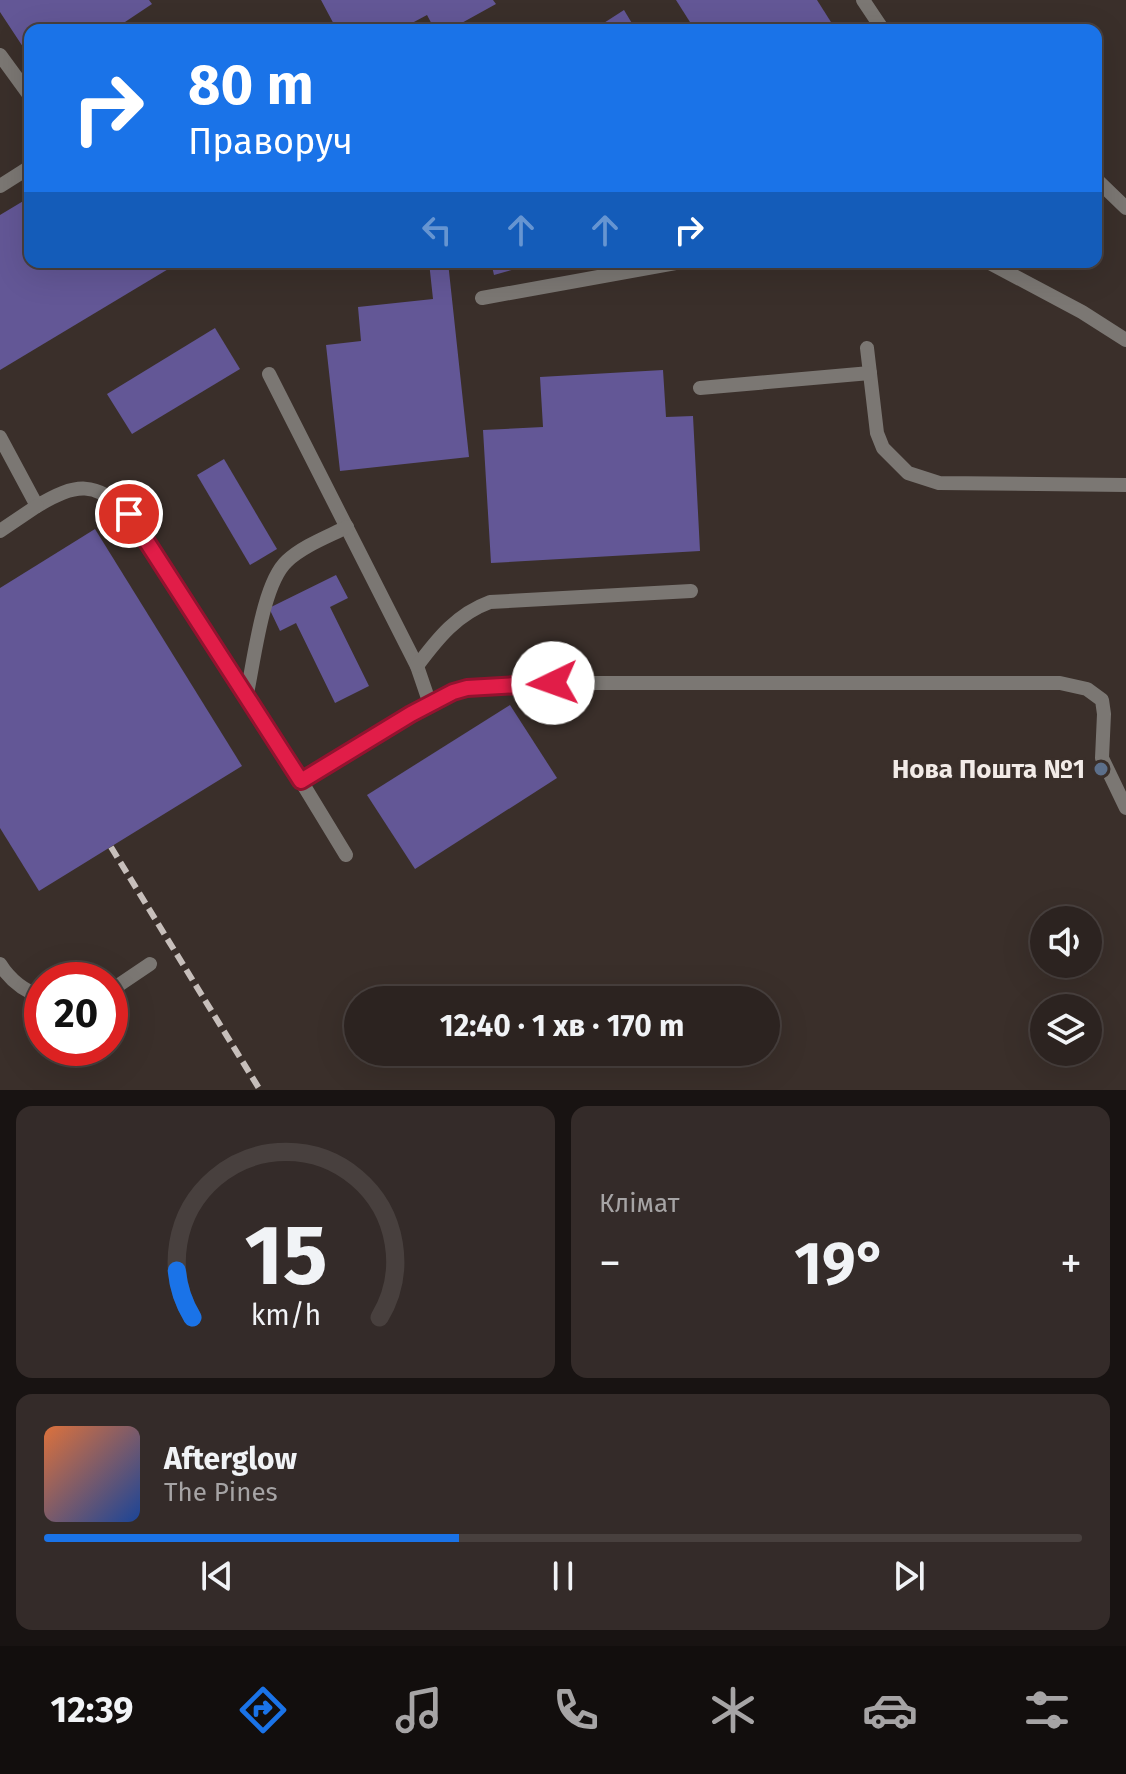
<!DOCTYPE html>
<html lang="uk">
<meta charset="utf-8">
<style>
body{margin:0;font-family:"Fira Sans",sans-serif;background:#342b29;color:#f1f3f6;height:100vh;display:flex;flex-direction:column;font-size:30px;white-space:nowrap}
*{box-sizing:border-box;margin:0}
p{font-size:26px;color:#a6a4a5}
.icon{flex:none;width:44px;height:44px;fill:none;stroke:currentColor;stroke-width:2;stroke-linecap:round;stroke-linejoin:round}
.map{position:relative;height:1090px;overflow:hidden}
.drawer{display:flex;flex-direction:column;gap:16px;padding:16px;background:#181312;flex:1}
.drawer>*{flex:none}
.top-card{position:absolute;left:24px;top:24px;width:1078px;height:244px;border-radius:16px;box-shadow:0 8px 32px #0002,0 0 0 2px #48403e;background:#1a73e8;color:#fff;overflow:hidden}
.tools{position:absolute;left:1030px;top:906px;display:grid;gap:16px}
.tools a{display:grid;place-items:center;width:72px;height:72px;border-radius:50%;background:#2c2320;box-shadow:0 8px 32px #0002,0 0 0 2px #48403e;font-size:40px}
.speed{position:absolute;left:24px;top:962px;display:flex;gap:16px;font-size:40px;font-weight:700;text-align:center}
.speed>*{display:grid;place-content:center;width:104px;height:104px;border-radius:50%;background:#2c2320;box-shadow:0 8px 32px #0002,0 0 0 2px #48403e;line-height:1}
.speed .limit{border:12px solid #d22;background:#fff;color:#111}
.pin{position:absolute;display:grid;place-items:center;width:68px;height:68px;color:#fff;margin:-34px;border:4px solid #fff;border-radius:50%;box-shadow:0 2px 8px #0007}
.me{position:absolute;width:88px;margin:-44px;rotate:267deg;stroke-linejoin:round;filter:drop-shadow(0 0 6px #0008)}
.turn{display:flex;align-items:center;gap:28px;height:168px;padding:0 32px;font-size:36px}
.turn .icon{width:104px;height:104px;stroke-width:2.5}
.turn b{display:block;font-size:56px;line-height:68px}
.lanes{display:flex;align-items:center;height:76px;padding:0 32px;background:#0003;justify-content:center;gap:40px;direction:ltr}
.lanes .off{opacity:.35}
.big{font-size:60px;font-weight:700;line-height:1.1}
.drawer .tile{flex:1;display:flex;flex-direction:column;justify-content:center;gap:12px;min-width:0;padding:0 28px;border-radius:16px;background:#342b29}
.drawer .dial{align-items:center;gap:0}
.dial svg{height:208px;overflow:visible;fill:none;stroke:#48403e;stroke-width:7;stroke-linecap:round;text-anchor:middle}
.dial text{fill:#f1f3f6;stroke:none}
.song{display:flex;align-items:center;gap:24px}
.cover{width:96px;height:96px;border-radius:12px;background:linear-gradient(135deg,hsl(20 70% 55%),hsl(220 70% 35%))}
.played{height:8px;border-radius:4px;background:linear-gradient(90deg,#1a73e8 40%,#48403e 40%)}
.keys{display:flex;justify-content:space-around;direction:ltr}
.heat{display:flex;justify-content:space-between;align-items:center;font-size:44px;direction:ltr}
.drawer .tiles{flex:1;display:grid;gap:16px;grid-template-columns:1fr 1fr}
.tile:last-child{grid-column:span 2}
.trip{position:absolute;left:344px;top:986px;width:436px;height:80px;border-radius:40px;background:#2c2320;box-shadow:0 8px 32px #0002,0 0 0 2px #48403e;font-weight:700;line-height:80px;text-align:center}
.tabs{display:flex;height:128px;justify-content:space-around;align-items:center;background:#120e0d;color:#a6a4a5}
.tabs .icon{width:56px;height:56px}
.tabs .active{color:#1a73e8}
.tabs b{font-size:36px;color:#f1f3f6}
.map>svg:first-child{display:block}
.building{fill:#635796}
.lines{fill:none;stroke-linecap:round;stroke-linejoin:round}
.service{stroke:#7b7773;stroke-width:14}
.rail{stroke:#c7bfbb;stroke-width:6;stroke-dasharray:12 6;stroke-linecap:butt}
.route-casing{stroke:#92132f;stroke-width:20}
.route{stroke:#e11d48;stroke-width:14}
.service-dot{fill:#5c6f8a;stroke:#3a2f2a;stroke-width:3}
.labels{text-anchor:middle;stroke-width:6;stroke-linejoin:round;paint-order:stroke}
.poi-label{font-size:26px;font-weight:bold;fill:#f2ebe7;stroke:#3a2f2a;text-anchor:end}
</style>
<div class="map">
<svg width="1126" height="1090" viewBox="0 0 1126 1090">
<rect width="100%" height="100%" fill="#3a2f2a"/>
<g class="building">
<path d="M0 0H149L152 4 113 30H30V51L27 53 0 12Z"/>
<path d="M321 0H493L496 4 449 30H435L427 15 399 30H337Z"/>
<path d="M676 0H817L836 30H695Z"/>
<path d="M624 10 636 30H593Z"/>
<path d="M30 197V262H180L0 370V215Z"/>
<path d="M429 262H448L469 457 340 471 326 345 361 341 358 307 433 299Z"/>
<path d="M491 262H559V263L534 270 533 264 494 275Z"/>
<path d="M215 328 240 369 132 434 107 394Z"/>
<path d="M663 370 666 417 693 416 700 551 491 563 483 430 543 427 540 377Z"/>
<path d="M224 459 277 549 250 565 197 475Z"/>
<path d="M95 529 242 766 39 891 0 828V588Z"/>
<path d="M336 575 348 598 330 607 369 686 335 703 296 623 280 631 269 608Z"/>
<path d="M510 705 557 778 415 869 367 795Z"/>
</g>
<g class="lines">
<g class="service">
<path d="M863 0 883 30"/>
<path d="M0 55 30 96"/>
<path d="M1096 179 1126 208"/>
<path d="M0 186 30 167"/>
<path d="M988 262 1082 312 1126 340"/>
<path d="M482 298 681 262"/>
<path d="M867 348 877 433 883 448 908 473 939 483 1126 485"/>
<path d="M269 374 417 666 430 704"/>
<path d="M700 388 870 373"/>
<path d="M0 437 37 506C76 483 95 480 129 514L301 781 411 714 453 692 467 688 553 683H1060L1087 689 1102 700 1104 714 1102 758 1126 808"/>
<path d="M0 531 37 506"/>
<path d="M417 666C438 638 457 614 490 602L691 591"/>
<path d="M246 698C254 663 262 584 287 561 303 546 327 537 347 527"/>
<path d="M301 781 346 855"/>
<path d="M0 964C10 980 24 991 42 997"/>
<path d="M110 991 150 964"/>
</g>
<path class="rail" d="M111 847 260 1090"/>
</g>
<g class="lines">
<defs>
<path id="route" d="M129 514 301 781 411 714 453 692 467 688 553 683"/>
</defs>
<use href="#route" class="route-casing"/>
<use href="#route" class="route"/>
</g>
<circle class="service-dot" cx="1101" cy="769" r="8"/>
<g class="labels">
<g class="poi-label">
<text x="1085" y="778">Нова Пошта №1</text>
</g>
</g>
</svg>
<div class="tools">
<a><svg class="icon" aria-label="sound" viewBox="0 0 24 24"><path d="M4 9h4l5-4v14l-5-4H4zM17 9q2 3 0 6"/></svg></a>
<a><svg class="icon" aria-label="layers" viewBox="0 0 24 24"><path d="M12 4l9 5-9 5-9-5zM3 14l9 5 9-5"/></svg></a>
</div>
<div class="speed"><div class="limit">20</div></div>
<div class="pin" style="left:129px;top:514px;background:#d93025"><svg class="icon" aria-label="arrive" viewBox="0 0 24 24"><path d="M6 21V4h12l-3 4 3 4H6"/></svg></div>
<svg class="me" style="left:553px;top:683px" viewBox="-20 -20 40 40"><circle r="19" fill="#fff"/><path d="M0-13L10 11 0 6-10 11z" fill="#e11d48"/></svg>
<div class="trip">12:40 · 1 хв · 170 m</div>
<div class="top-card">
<div class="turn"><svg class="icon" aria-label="right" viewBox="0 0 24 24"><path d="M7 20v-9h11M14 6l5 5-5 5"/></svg><div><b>80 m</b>Праворуч</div></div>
<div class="lanes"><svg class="icon off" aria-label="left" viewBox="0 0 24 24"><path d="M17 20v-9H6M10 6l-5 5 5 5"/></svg><svg class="icon off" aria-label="ahead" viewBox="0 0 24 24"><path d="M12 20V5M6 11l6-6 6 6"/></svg><svg class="icon off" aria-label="ahead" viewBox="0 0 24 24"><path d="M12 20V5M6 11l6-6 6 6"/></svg><svg class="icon" aria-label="right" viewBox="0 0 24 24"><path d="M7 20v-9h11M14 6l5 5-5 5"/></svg></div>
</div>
</div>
<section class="drawer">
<div class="tiles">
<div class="tile dial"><svg viewBox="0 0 100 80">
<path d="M14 69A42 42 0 1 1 86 69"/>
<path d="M14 69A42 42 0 0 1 8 51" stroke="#1a73e8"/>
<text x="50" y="56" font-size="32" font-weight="700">15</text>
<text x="50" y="72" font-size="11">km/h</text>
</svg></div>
<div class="tile"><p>Клімат</p>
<div class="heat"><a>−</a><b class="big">19°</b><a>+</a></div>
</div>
<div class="tile">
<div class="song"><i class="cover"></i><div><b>Afterglow</b><p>The Pines</p></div></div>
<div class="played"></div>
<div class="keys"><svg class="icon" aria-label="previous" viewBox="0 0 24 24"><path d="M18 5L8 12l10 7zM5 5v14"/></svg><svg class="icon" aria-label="pause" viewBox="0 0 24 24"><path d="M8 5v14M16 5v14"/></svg><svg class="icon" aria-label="next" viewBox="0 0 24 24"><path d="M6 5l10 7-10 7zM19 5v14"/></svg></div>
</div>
</div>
</section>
<nav class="tabs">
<b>12:39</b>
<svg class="icon active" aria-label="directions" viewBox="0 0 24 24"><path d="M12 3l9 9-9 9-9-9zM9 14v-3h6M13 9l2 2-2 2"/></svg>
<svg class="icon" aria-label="music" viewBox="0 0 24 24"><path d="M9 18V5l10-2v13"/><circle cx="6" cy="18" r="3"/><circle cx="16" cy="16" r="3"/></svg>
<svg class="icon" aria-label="phone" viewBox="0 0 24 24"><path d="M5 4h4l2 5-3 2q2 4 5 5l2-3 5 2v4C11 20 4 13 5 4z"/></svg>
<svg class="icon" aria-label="climate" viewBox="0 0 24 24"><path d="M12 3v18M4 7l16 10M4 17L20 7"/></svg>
<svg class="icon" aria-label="car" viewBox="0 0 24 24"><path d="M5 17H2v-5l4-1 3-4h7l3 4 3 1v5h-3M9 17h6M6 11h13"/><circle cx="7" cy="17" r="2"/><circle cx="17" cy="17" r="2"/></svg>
<svg class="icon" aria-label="filters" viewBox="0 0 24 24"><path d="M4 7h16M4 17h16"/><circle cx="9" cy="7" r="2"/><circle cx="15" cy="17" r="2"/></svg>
</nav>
